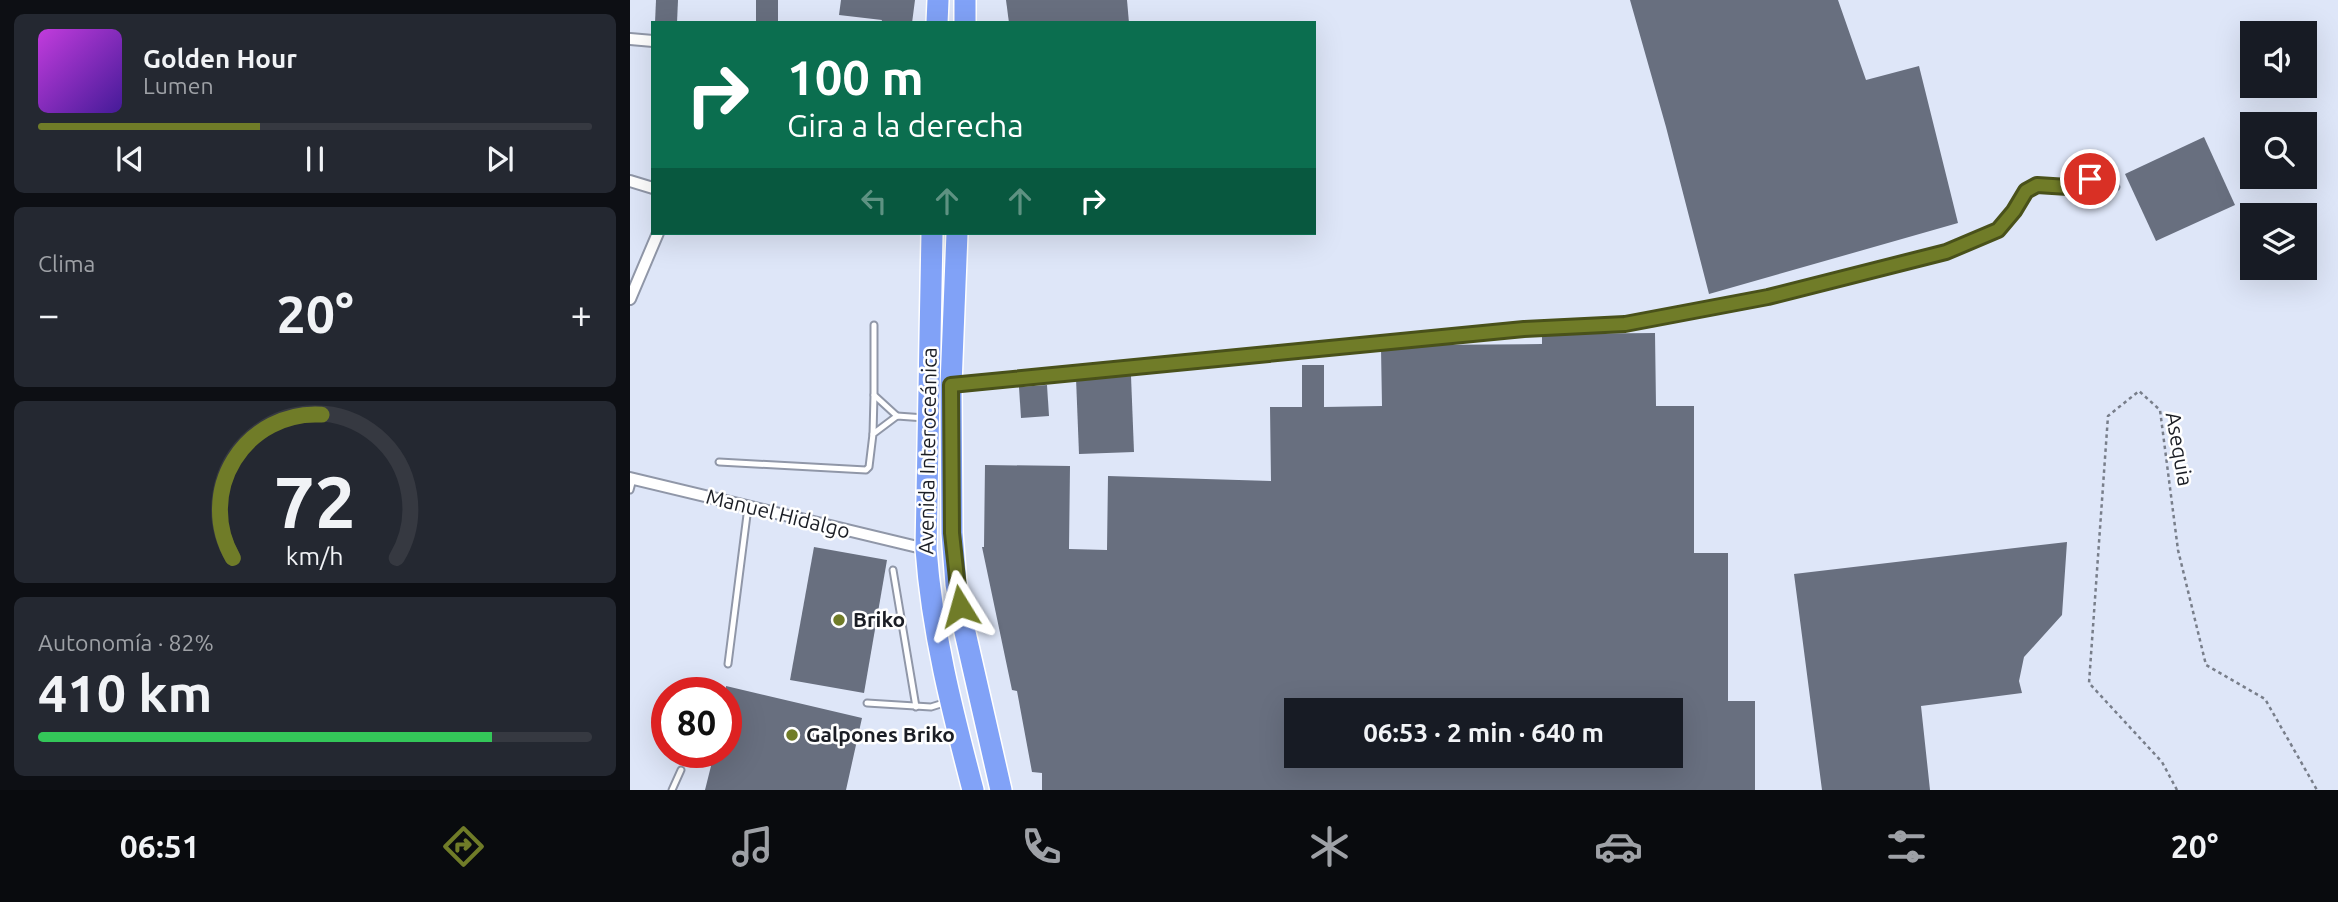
<!DOCTYPE html>
<html lang="es">
<meta charset="utf-8">
<style>
body{margin:0;font-family:Ubuntu,sans-serif;background:#242831;color:#f1f3f6;height:100vh;display:flex;flex-direction:column;font-size:26px;white-space:nowrap}
*{box-sizing:border-box;margin:0}
p{font-size:23px;color:#9ea1a6}
.icon{flex:none;width:38px;height:38px;fill:none;stroke:currentColor;stroke-width:2;stroke-linecap:round;stroke-linejoin:round}
.map{position:relative;flex:1;overflow:hidden}
.drawer{display:flex;flex-direction:column;gap:14px;padding:14px;background:#0d0f14;width:630px}
.drawer>*{flex:none}
.top-card{position:absolute;left:21px;top:21px;width:665px;height:214px;border-radius:0px;box-shadow:0 7px 28px #0002;background:#0b6e4f;color:#fff;overflow:hidden}
.fabs{position:absolute;left:1610px;top:21px;display:grid;gap:14px}
.fabs a{display:grid;place-items:center;width:77px;height:77px;border-radius:0px;background:#171b24;box-shadow:0 7px 28px #0002;font-size:35px}
.speed{position:absolute;left:21px;top:677px;display:flex;gap:14px;font-size:35px;font-weight:700;text-align:center}
.speed>*{display:grid;place-content:center;width:91px;height:91px;border-radius:50%;background:#171b24;box-shadow:0 7px 28px #0002;line-height:1}
.speed .limit{border:10px solid #d22;background:#fff;color:#111}
.pin{position:absolute;display:grid;place-items:center;width:60px;height:60px;color:#fff;margin:-30px;border:4px solid #fff;border-radius:50%;box-shadow:0 2px 7px #0007}
.me{position:absolute;width:77px;margin:-38px;rotate:352deg;stroke-linejoin:round;filter:drop-shadow(0 0 5px #0008)}
.turn{display:flex;align-items:center;gap:24px;height:147px;padding:0 21px;font-size:32px}
.turn .icon{width:91px;height:91px;stroke-width:2.5}
.turn b{display:block;font-size:49px;line-height:60px}
.lanes{display:flex;align-items:center;height:66px;padding:0 21px;background:#0003;justify-content:center;gap:35px;direction:ltr}
.lanes .off{opacity:.35}
.big{font-size:52px;font-weight:700;line-height:1.1}
.drawer .tile{flex:1;display:flex;flex-direction:column;justify-content:center;gap:10px;min-width:0;padding:0 24px;border-radius:10px;background:#242831}
.drawer .dial{align-items:center;gap:0}
.dial svg{height:182px;overflow:visible;fill:none;stroke:#363941;stroke-width:7;stroke-linecap:round;text-anchor:middle}
.dial text{fill:#f1f3f6;stroke:none}
.song{display:flex;align-items:center;gap:21px}
.cover{width:84px;height:84px;border-radius:10px;background:linear-gradient(135deg,hsl(290 70% 55%),hsl(260 70% 35%))}
.played{height:7px;border-radius:4px;background:linear-gradient(90deg,#707c28 40%,#363941 40%)}
.keys{display:flex;justify-content:space-around;direction:ltr}
.heat{display:flex;justify-content:space-between;align-items:center;font-size:38px;direction:ltr}
.charge{height:10px;border-radius:5px;background:linear-gradient(90deg,#34c759 82%,#363941 0)}
.trip{position:absolute;left:654px;top:698px;width:399px;height:70px;border-radius:0px;background:#171b24;box-shadow:0 7px 28px #0002;font-weight:700;line-height:70px;text-align:center}
.menu{display:flex;height:112px;justify-content:space-around;align-items:center;background:#090b0e;color:#9ea1a6}
.menu .icon{width:49px;height:49px}
.menu .on{color:#707c28}
.menu b{font-size:32px;color:#f1f3f6}
main{display:flex;flex:1;min-height:0}
.map>svg:first-child{display:block}
.building{fill:#686f7f;fill-rule:evenodd}
.lines{fill:none;stroke-linecap:round;stroke-linejoin:round}
.lane-casing{stroke:#9097a8;stroke-width:9}
.street-casing{stroke:#9097a8;stroke-width:14}
.highway-casing{stroke:#fff;stroke-width:24}
.path{stroke:#787e8a;stroke-width:2.5;stroke-dasharray:3.5 3.5;stroke-linecap:butt}
.lane{stroke:#fff;stroke-width:5}
.street{stroke:#fff;stroke-width:10}
.highway{stroke:#81a2f7;stroke-width:21}
.route-casing{stroke:#49511a;stroke-width:18}
.route{stroke:#707c28;stroke-width:12}
.poi-dot{fill:#707c28;stroke:#fff;stroke-width:2.5}
.labels{text-anchor:middle;stroke-width:5;stroke-linejoin:round;paint-order:stroke}
.street-label{font-size:21px;fill:#1b1e25;stroke:#fff}
.poi-label{font-size:21px;font-weight:bold;fill:#1b1e25;stroke:#fff;text-anchor:start}
</style>
<main>
<section class="drawer">
<div class="tile">
<div class="song"><i class="cover"></i><div><b>Golden Hour</b><p>Lumen</p></div></div>
<div class="played"></div>
<div class="keys"><svg class="icon" aria-label="previous" viewBox="0 0 24 24"><path d="M18 5L8 12l10 7zM5 5v14"/></svg><svg class="icon" aria-label="pause" viewBox="0 0 24 24"><path d="M8 5v14M16 5v14"/></svg><svg class="icon" aria-label="next" viewBox="0 0 24 24"><path d="M6 5l10 7-10 7zM19 5v14"/></svg></div>
</div>
<div class="tile"><p>Clima</p>
<div class="heat"><a>−</a><b class="big">20°</b><a>+</a></div>
</div>
<div class="tile dial"><svg viewBox="0 0 100 80">
<path d="M14 69A42 42 0 1 1 86 69"/>
<path d="M14 69A42 42 0 0 1 53 6" stroke="#707c28"/>
<text x="50" y="56" font-size="32" font-weight="700">72</text>
<text x="50" y="72" font-size="11">km/h</text>
</svg></div>
<div class="tile"><p>Autonomía · 82%</p><b class="big">410 km</b><div class="charge"></div></div>
</section>
<div class="map">
<svg width="1708" height="790" viewBox="0 0 1708 790">
<rect width="100%" height="100%" fill="#dee6f8"/>
<g class="building">
<path d="M26 0H48L47 23H25Z"/>
<rect x="126" y="0" width="22" height="23"/>
<path d="M211 0H285L282 23H251L252 20 209 15Z"/>
<path d="M376 0H497L499 23H379Z"/>
<path d="M1000 0H1208L1236 80 1289 66 1328 223 1079 294 1036 127Z"/>
<path d="M1574 137 1605 205 1526 241 1495 174Z"/>
<path d="M1025 333 1026 406H1064V553H1098V701H1125V790H412V773L402 772 387 691 382 690 352 547H354L355 465 440 466 439 549 477 550 478 476 641 481 640 407H672V365H694V407L752 406 751 348 788 345 912 344V334ZM667 710H1041V756H667Z"/>
<path d="M501 376 504 452 449 454 446 378Z"/>
<path d="M417 385 419 416 391 418 389 387Z"/>
<path d="M1437 542 1432 615 1394 657 1389 681 1392 693 1291 706 1300 790H1192L1164 574Z"/>
<path d="M184 547 257 560 234 693 160 680Z"/>
<path d="M96 686 232 718 216 790H75L81 766 67 763 69 752H96Z"/>
</g>
<g class="lines">
<defs>
<g id="lane">
<path d="M244 325V395L267 416"/>
<path d="M326 384 894 329 995 324 1138 297 1316 252 1368 230 1384 211 1396 191 1407 185 1438 187 1460 179 1486 187"/>
<path d="M243 434 244 395"/>
<path d="M89 462 236 470 239 467 243 434 267 416 295 418"/>
<path d="M0 490 3 479"/>
<path d="M263 570 286 707"/>
<path d="M98 664 118 507"/>
<path d="M237 703 301 707 317 702"/>
<path d="M42 790 51 770"/>
</g>
<g id="street">
<path d="M0 39 23 41"/>
<path d="M0 181 23 188"/>
<path d="M0 299 28 233"/>
<path d="M0 478 296 549"/>
</g>
<g id="highway">
<path d="M307 23 308 0"/>
<path d="M335 23V0"/>
<path d="M302 233 296 549C302 632 322 710 343 790"/>
<path d="M327 233 321 385 322 533 326 584 334 628 371 790"/>
</g>
</defs>
<use href="#lane" class="lane-casing"/>
<use href="#street" class="street-casing"/>
<use href="#highway" class="highway-casing"/>
<path class="path" d="M1547 790 1532 762 1459 683 1478 416 1509 391 1530 410 1548 550 1576 665 1635 699 1687 790"/>
<use href="#lane" class="lane"/>
<use href="#street" class="street"/>
<use href="#highway" class="highway"/>
</g>
<g class="lines">
<defs>
<path id="route" d="M330 606 322 533 321 385 894 329 995 324 1138 297 1316 252 1368 230 1384 211 1396 191 1407 185 1438 187 1460 179"/>
</defs>
<use href="#route" class="route-casing"/>
<use href="#route" class="route"/>
</g>
<g class="poi-dot">
<circle cx="209" cy="620" r="7"/>
<circle cx="162" cy="735" r="7"/>
</g>
<g class="labels">
<g class="street-label">
<text transform="translate(1549 449) rotate(80)" y="7">Asequia</text>
<text transform="translate(298 451) rotate(-89)" y="7">Avenida Interoceánica</text>
<text transform="translate(148 514) rotate(14)" y="7">Manuel Hidalgo</text>
</g>
<g class="poi-label">
<text x="223" y="627">Briko</text>
<text x="176" y="742">Galpones Briko</text>
</g>
</g>
</svg>
<div class="fabs">
<a><svg class="icon" aria-label="sound" viewBox="0 0 24 24"><path d="M4 9h4l5-4v14l-5-4H4zM17 9q2 3 0 6"/></svg></a>
<a><svg class="icon" aria-label="search" viewBox="0 0 24 24"><circle cx="10" cy="10" r="6"/><path d="M15 15l6 6"/></svg></a>
<a><svg class="icon" aria-label="layers" viewBox="0 0 24 24"><path d="M12 4l9 5-9 5-9-5zM3 14l9 5 9-5"/></svg></a>
</div>
<div class="speed"><div class="limit">80</div></div>
<div class="pin" style="left:1460px;top:179px;background:#d93025"><svg class="icon" aria-label="arrive" viewBox="0 0 24 24"><path d="M6 21V4h12l-3 4 3 4H6"/></svg></div>
<svg class="me" style="left:330px;top:606px" viewBox="-20 -20 40 40"><path d="M0-17L14 15 0 8-14 15z" fill="#707c28" stroke="#fff" stroke-width="4"/></svg>
<div class="trip">06:53 · 2 min · 640 m</div>
<div class="top-card">
<div class="turn"><svg class="icon" aria-label="right" viewBox="0 0 24 24"><path d="M7 20v-9h11M14 6l5 5-5 5"/></svg><div><b>100 m</b>Gira a la derecha</div></div>
<div class="lanes"><svg class="icon off" aria-label="left" viewBox="0 0 24 24"><path d="M17 20v-9H6M10 6l-5 5 5 5"/></svg><svg class="icon off" aria-label="ahead" viewBox="0 0 24 24"><path d="M12 20V5M6 11l6-6 6 6"/></svg><svg class="icon off" aria-label="ahead" viewBox="0 0 24 24"><path d="M12 20V5M6 11l6-6 6 6"/></svg><svg class="icon" aria-label="right" viewBox="0 0 24 24"><path d="M7 20v-9h11M14 6l5 5-5 5"/></svg></div>
</div>
</div>
</main>
<nav class="menu">
<b>06:51</b>
<svg class="icon on" aria-label="directions" viewBox="0 0 24 24"><path d="M12 3l9 9-9 9-9-9zM9 14v-3h6M13 9l2 2-2 2"/></svg>
<svg class="icon" aria-label="music" viewBox="0 0 24 24"><path d="M9 18V5l10-2v13"/><circle cx="6" cy="18" r="3"/><circle cx="16" cy="16" r="3"/></svg>
<svg class="icon" aria-label="phone" viewBox="0 0 24 24"><path d="M5 4h4l2 5-3 2q2 4 5 5l2-3 5 2v4C11 20 4 13 5 4z"/></svg>
<svg class="icon" aria-label="climate" viewBox="0 0 24 24"><path d="M12 3v18M4 7l16 10M4 17L20 7"/></svg>
<svg class="icon" aria-label="car" viewBox="0 0 24 24"><path d="M5 17H2v-5l4-1 3-4h7l3 4 3 1v5h-3M9 17h6M6 11h13"/><circle cx="7" cy="17" r="2"/><circle cx="17" cy="17" r="2"/></svg>
<svg class="icon" aria-label="filters" viewBox="0 0 24 24"><path d="M4 7h16M4 17h16"/><circle cx="9" cy="7" r="2"/><circle cx="15" cy="17" r="2"/></svg>
<b>20°</b>
</nav>
